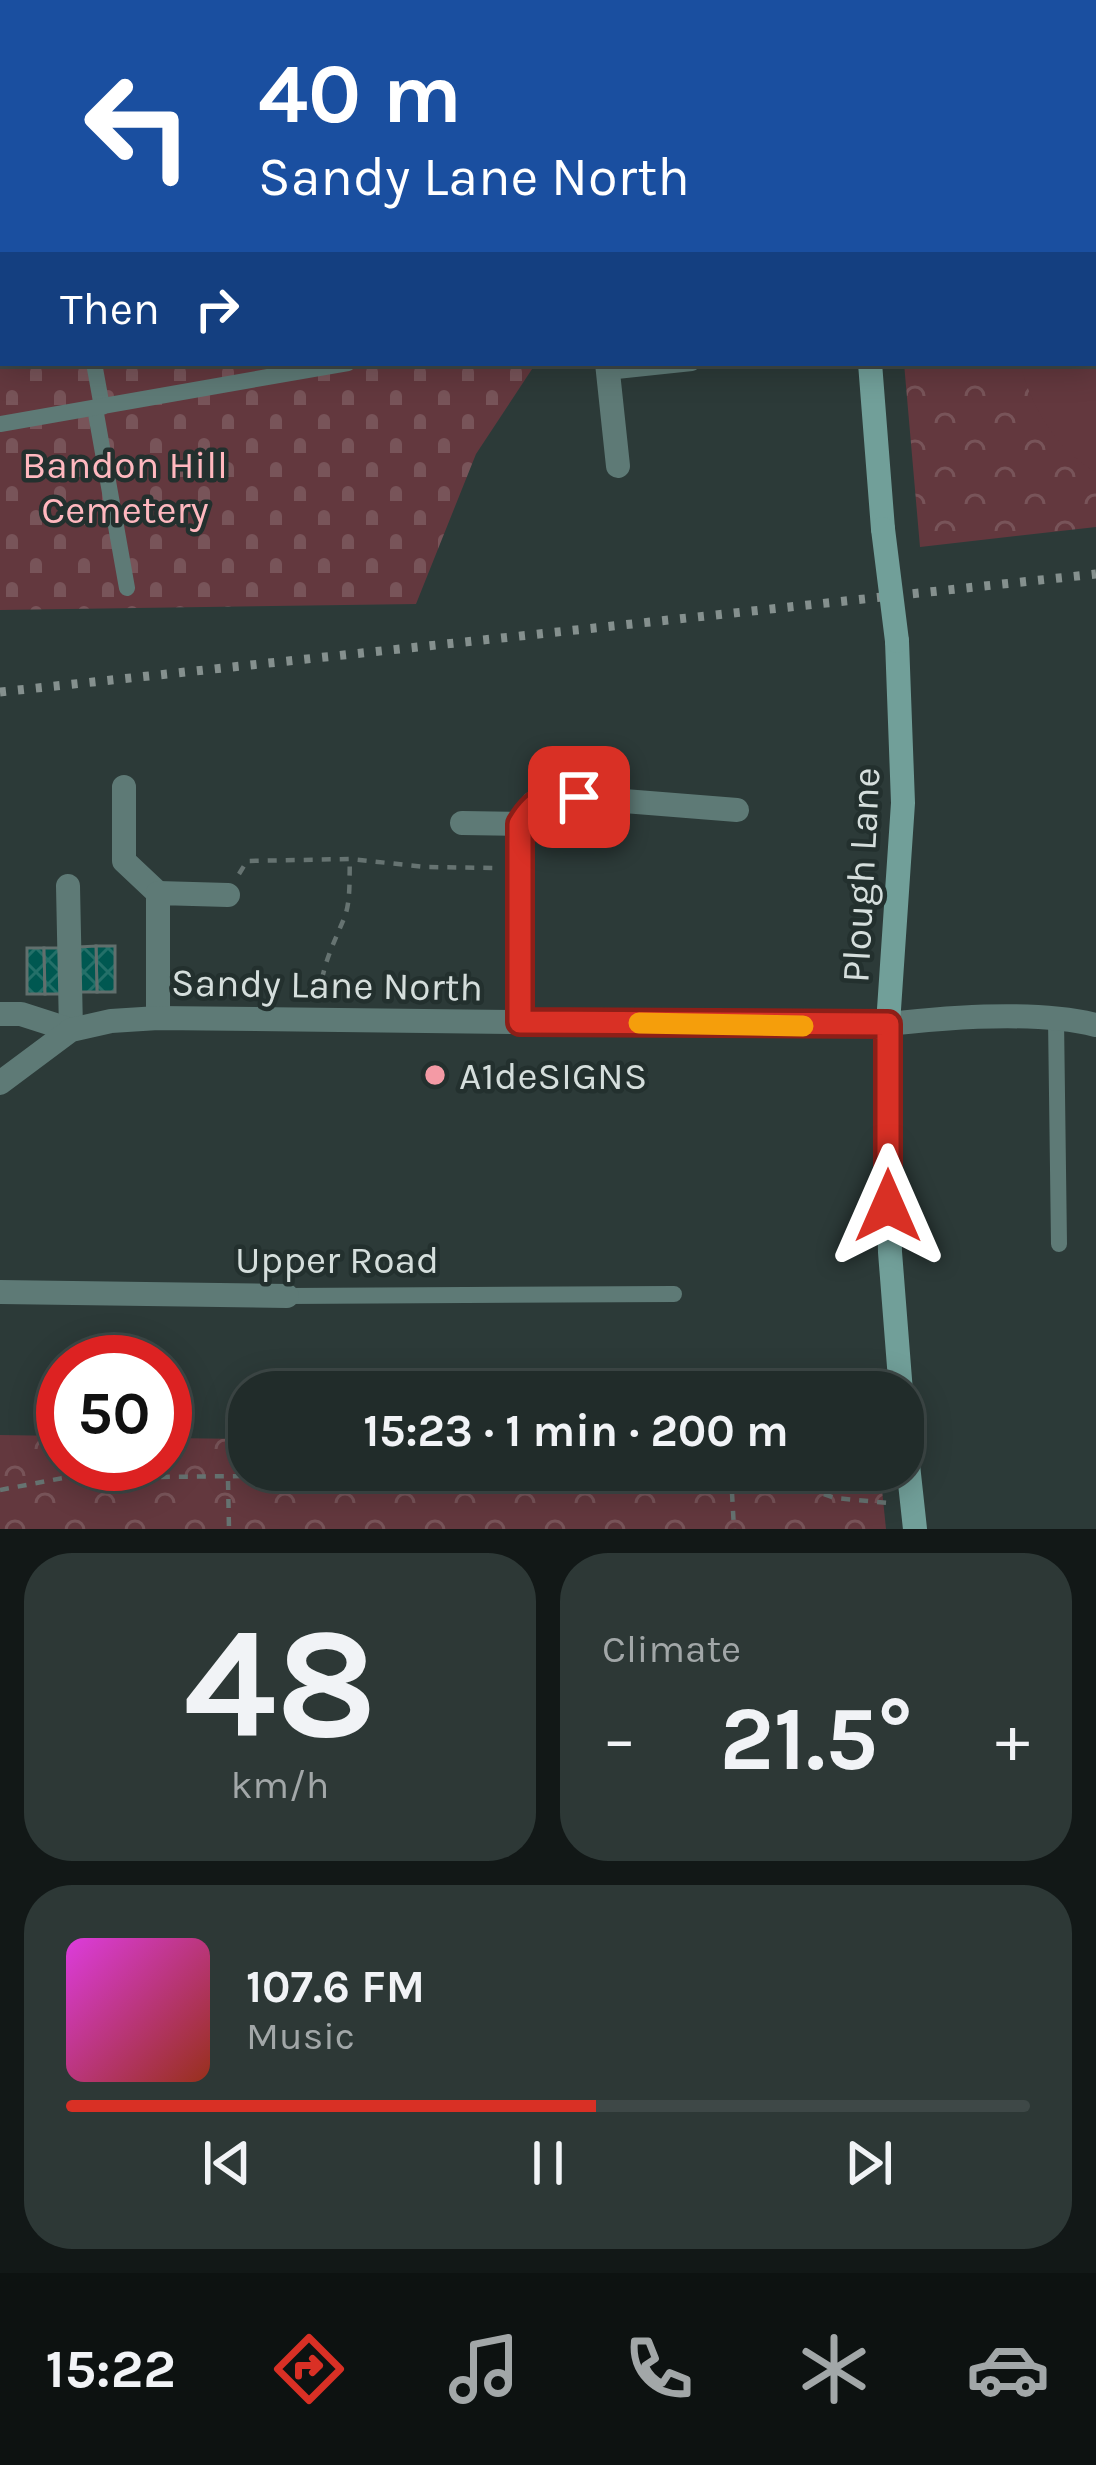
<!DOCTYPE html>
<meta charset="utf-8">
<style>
body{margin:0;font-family:Karla,sans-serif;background:#2d3836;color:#f1f3f6;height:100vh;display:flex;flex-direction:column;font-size:45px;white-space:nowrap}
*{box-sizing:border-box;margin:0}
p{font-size:39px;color:#a2a7a8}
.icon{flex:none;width:66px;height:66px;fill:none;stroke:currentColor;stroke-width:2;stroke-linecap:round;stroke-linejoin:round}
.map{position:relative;height:1529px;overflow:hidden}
.side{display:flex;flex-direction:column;gap:24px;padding:24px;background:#121817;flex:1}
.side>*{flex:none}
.top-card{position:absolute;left:0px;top:0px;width:1098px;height:366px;box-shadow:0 6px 30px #0003,0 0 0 3px #3e4847;background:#1a4fa0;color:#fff;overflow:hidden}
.speed{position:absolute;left:36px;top:1335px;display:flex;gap:24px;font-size:60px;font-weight:700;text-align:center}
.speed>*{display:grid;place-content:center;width:156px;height:156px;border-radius:50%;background:#212c2a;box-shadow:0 6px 30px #0003,0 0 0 3px #3e4847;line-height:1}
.speed .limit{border:18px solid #d22;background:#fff;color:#111}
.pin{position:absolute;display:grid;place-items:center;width:102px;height:102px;color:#fff;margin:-51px;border-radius:24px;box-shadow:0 6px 18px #0006}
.me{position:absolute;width:132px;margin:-66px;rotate:0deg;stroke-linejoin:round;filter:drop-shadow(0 0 9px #0008)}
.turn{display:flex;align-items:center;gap:42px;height:252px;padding:0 60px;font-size:54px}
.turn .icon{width:156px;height:156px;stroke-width:2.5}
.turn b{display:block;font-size:84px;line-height:102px}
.then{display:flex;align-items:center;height:114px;padding:0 60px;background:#0003;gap:24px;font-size:45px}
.big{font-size:90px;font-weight:700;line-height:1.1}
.side .card{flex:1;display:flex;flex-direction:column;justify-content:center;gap:18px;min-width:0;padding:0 42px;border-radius:48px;background:#2d3836}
.side .dial{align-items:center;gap:0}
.dial b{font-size:156px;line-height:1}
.song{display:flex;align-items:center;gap:36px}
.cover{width:144px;height:144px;border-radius:18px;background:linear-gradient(135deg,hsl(300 70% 55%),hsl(10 70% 35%))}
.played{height:12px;border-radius:6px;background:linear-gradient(90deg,#d93025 55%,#3e4847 55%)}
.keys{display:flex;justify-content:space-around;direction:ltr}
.heat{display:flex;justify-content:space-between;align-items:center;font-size:66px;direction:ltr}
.side .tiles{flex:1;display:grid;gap:24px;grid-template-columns:1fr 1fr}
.card:last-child{grid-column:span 2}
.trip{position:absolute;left:228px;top:1371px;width:696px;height:120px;border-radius:48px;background:#212c2a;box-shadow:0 6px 30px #0003,0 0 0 3px #3e4847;font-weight:700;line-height:120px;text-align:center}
.tabs{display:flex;height:192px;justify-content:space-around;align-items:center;background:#0d1211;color:#a2a7a8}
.tabs .icon{width:84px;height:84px}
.tabs .selected{color:#d93025}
.tabs b{font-size:54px;color:#f1f3f6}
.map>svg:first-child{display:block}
.cemetery{fill:url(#cemetery-stones)}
.park{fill:url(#park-crowns)}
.pitch{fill:#63383e}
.building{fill:url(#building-cross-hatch);stroke:#616f6d;stroke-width:3}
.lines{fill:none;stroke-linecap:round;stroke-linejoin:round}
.path{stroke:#667371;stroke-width:4.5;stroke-dasharray:9 9;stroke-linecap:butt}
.service{stroke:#5e7a76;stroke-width:16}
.minor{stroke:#5e7a76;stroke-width:24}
.secondary{stroke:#719f99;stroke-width:24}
.rail{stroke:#85908e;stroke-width:9;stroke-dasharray:6 12;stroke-linecap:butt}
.secondary-bridge{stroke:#719f99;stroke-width:24}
.route-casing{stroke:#8d1f18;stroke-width:30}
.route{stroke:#d93025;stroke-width:21}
.slow{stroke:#f59e0b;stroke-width:21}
.poi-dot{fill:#f49aa5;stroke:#23302e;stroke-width:4.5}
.labels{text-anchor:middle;stroke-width:9;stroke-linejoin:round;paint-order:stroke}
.park-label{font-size:39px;fill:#ffb8bf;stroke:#23302e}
.street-label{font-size:39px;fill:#d5dedc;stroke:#23302e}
.poi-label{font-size:39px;fill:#d5dedc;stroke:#23302e;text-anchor:start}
</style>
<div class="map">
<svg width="1096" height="1529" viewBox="0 0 1096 1529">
<defs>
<pattern id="cemetery-stones" width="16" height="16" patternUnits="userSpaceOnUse" patternTransform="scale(3)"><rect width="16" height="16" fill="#63383e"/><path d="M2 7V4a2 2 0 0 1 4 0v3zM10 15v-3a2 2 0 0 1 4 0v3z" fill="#785459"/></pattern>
<pattern id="park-crowns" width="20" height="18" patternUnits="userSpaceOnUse" patternTransform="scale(3)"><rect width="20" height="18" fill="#63383e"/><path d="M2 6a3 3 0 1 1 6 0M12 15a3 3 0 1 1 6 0" fill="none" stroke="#785459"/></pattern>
<pattern id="building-cross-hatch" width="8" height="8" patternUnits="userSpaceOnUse" patternTransform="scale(3)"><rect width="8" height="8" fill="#005851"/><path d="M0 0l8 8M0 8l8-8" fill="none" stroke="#247069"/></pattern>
</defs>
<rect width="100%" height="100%" fill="#2c3a38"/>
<path class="cemetery" d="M0 0H851L3 3V363H536L476 454 416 604 0 610Z"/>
<g class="park">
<path d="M1096 24V527L920 547 904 363H1095Z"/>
<path d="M0 1435 63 1436V1464H165V1438L249 1439V1470H880L886 1529H0Z"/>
</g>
<path class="pitch" d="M1096 95V472C1056 449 1031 407 1020 363H1095Z"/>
<g class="building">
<path d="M96 946H115V992H97Z"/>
<path d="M96 946 97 992H79V947Z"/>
<path d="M27 948H44L45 994H27Z"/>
<path d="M44 948H63V994H45Z"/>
</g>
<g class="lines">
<g class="path">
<path d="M239 874 247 861 350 859 426 867 495 868"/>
<path d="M320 997C321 967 334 943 345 916 351 899 349 876 350 859"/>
<path d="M731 1475 734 1529"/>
<path d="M228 1481 229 1529"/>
<path d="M0 1490 63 1478 609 1472 731 1475 774 1477 835 1498 889 1503"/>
</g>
<g class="service">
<path d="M27 0 28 3"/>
<path d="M293 0V3"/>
<path d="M664 0V3"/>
<path d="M0 270H3"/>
<path d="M94 363 102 407"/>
<path d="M607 372 692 363"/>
<path d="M95 408 127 588"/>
<path d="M0 424 348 363"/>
<path d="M1056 1019 1059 1244"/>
<path d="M287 1296 674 1294"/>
</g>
<g class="minor">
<path d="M870 3 872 0"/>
<path d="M607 363 618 466"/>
<path d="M124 787V861L158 893"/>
<path d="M462 823 520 824"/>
<path d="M68 886 71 1030"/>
<path d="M0 1014H21L71 1030"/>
<path d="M158 1018V893L228 895"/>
<path d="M520 1022V824L533 803 549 795 737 810"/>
<path d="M0 1083 71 1030 111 1021 158 1018 872 1026C937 1018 1032 1009 1096 1025"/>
<path d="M0 1292 287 1296"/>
</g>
<g class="secondary">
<path d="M911 3 912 0"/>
<path d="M870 363 883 529"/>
<path d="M897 641 903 803 888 1024 887 1117 890 1252 901 1392"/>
<path d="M903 1419 915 1529"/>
</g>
<path class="rail" d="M0 692 1096 574"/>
<path class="secondary-bridge" d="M883 529 897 641"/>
</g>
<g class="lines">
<defs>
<path id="route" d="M579 797C548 795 536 797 520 824V1022L888 1024V1206"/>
</defs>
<use href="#route" class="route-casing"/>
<use href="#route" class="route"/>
<path class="slow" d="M639 1023 803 1026"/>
</g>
<circle class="poi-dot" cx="435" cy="1075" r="12"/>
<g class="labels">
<g class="park-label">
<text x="125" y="478">Bandon Hill<tspan x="125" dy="45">Cemetery</tspan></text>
</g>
<g class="street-label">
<text transform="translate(860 875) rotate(-87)" y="14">Plough Lane</text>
<text transform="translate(327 984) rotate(1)" y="14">Sandy Lane North</text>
<text x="337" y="1273">Upper Road</text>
</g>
<g class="poi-label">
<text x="459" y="1089">A1deSIGNS</text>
</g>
</g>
</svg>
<div class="speed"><div class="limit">50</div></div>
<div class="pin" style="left:579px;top:797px;background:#d93025"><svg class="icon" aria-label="arrive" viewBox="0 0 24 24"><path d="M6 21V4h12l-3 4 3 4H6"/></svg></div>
<svg class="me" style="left:888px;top:1206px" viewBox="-20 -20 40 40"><path d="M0-17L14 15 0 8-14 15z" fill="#d93025" stroke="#fff" stroke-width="4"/></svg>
<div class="trip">15:23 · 1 min · 200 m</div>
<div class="top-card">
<div class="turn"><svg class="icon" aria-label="left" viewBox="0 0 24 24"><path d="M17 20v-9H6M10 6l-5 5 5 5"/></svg><div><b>40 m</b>Sandy Lane North</div></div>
<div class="then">Then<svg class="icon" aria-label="right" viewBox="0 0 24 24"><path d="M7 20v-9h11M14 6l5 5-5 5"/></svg></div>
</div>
</div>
<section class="side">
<div class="tiles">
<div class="card dial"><b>48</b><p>km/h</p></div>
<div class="card"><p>Climate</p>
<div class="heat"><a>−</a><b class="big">21.5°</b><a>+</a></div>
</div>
<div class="card">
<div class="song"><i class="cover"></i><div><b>107.6 FM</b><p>Music</p></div></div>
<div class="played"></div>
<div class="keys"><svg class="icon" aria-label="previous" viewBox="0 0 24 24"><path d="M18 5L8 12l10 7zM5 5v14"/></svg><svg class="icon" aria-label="pause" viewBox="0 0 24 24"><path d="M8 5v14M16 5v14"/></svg><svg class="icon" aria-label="next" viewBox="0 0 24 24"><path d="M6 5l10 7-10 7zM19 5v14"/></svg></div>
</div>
</div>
</section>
<nav class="tabs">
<b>15:22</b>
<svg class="icon selected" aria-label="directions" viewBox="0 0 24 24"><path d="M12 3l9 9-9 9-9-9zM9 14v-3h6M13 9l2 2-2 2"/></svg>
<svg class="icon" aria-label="music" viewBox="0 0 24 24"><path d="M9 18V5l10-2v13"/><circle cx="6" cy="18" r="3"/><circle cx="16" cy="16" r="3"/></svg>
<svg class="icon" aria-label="phone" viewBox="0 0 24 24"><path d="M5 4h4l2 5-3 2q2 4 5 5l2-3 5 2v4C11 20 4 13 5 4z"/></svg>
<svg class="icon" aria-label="climate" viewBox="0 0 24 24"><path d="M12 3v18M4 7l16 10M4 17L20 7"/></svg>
<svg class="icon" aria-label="car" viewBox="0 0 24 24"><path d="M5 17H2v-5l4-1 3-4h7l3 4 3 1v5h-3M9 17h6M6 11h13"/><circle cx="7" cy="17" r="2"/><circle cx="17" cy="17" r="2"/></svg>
</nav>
